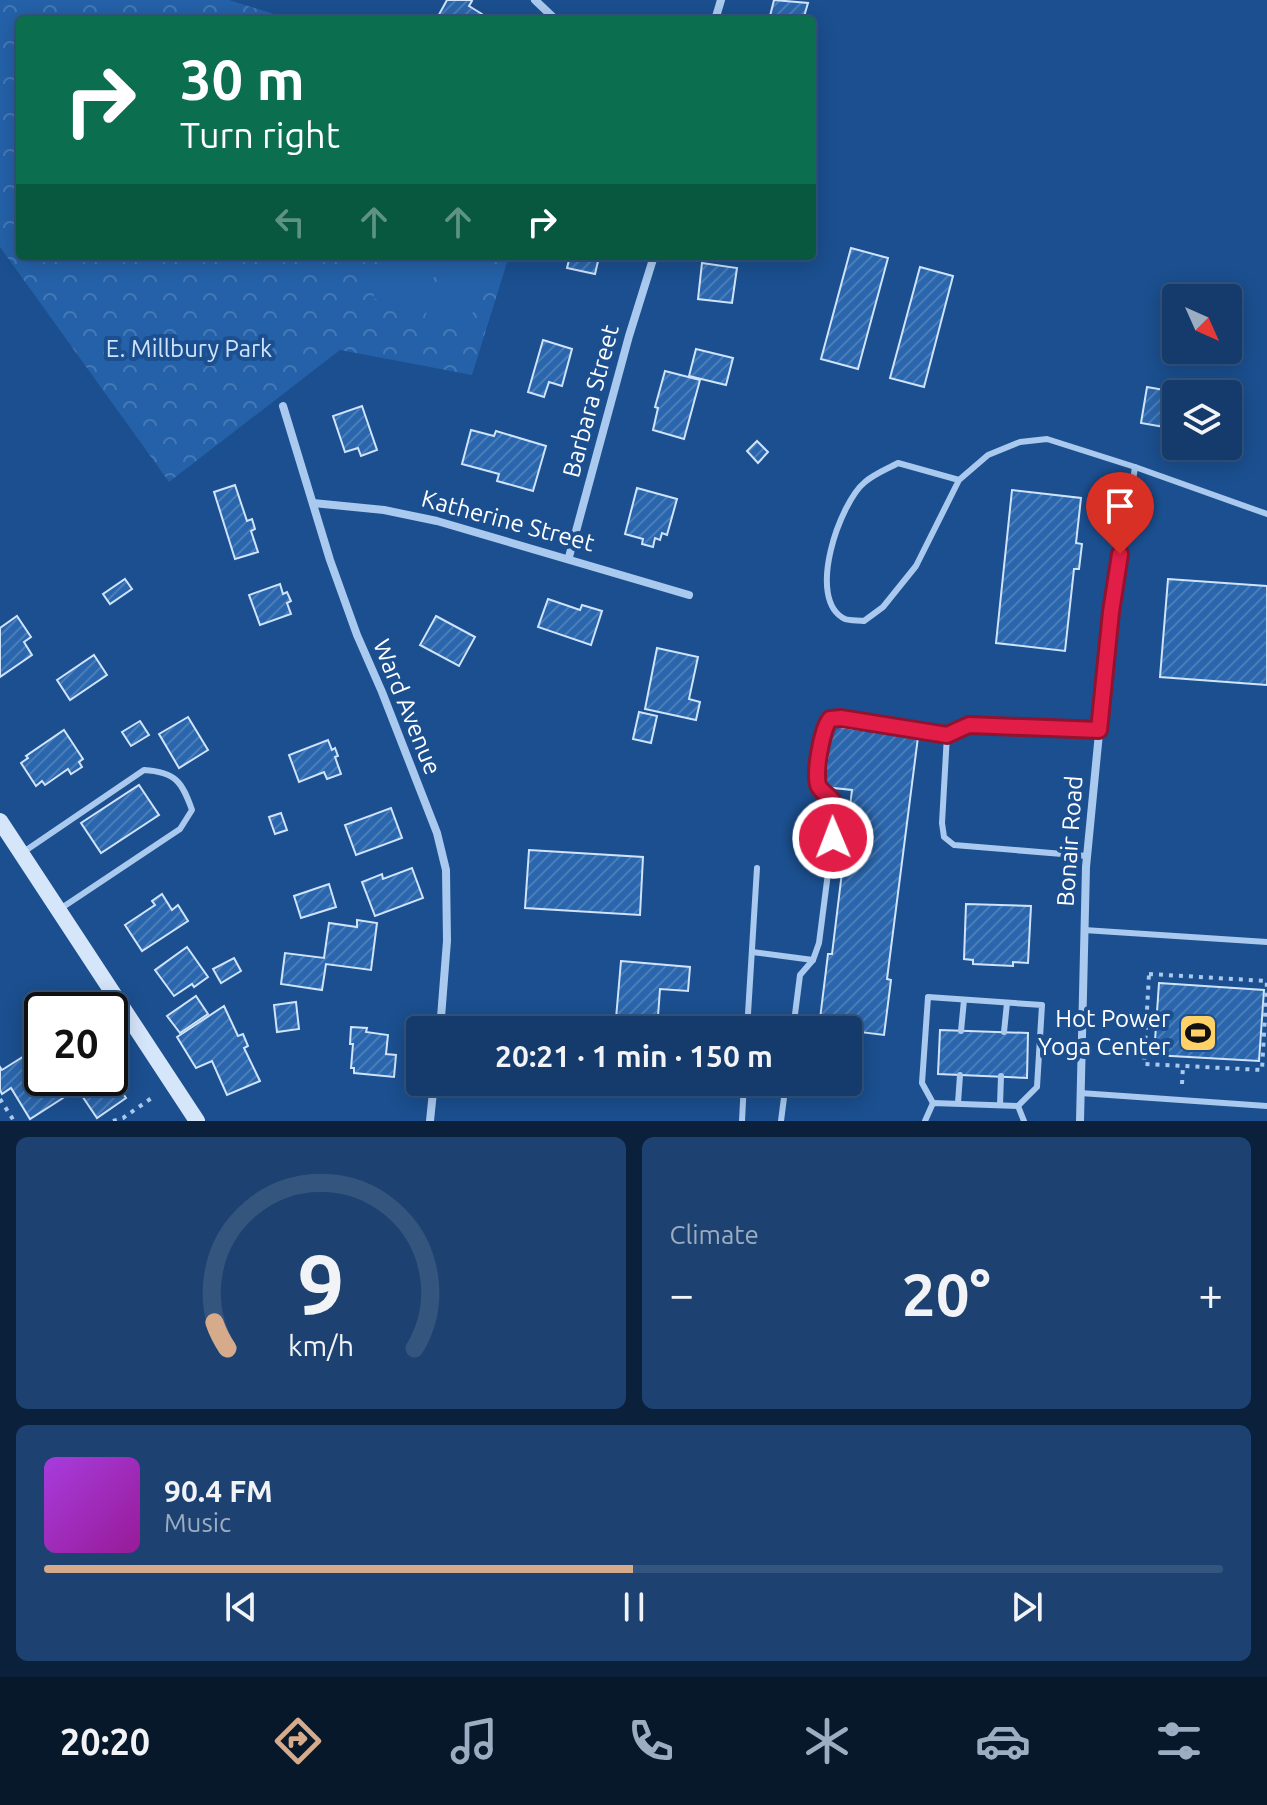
<!DOCTYPE html>
<meta charset="utf-8">
<style>
body{margin:0;font-family:Ubuntu,sans-serif;background:#1d4271;color:#f1f3f6;height:100vh;display:flex;flex-direction:column;font-size:30px;white-space:nowrap}
*{box-sizing:border-box;margin:0}
p{font-size:26px;color:#9dadc1}
.icon{flex:none;width:44px;height:44px;fill:none;stroke:currentColor;stroke-width:2;stroke-linecap:round;stroke-linejoin:round}
.map{position:relative;height:1121px;overflow:hidden}
.side{display:flex;flex-direction:column;gap:16px;padding:16px;background:#0b203b;flex:1}
.side>*{flex:none}
.banner{position:absolute;left:16px;top:16px;width:800px;height:244px;border-radius:8px;box-shadow:0 4px 20px #0003,0 0 0 2px #33557e;background:#0b6e4f;color:#fff;overflow:hidden}
.needle{width:52px;rotate:135deg}
.controls{position:absolute;left:1162px;top:284px;display:grid;gap:16px}
.controls a{display:grid;place-items:center;width:80px;height:80px;border-radius:8px;background:#143b6b;box-shadow:0 4px 20px #0003,0 0 0 2px #33557e;font-size:40px}
.speed{position:absolute;left:24px;top:992px;display:flex;gap:16px;font-size:40px;font-weight:700;text-align:center}
.speed>*{display:grid;place-content:center;width:104px;height:104px;border-radius:50%;background:#143b6b;box-shadow:0 4px 20px #0003,0 0 0 2px #33557e;line-height:1}
.speed .limit{border:4px solid #111;border-radius:12px;background:#fff;color:#111}
.pin{position:absolute;display:grid;place-items:center;width:68px;height:68px;color:#fff;margin:-82px -34px;border-radius:50% 50% 50% 0;rotate:-45deg;box-shadow:0 0 8px #0007}
.pin .icon{rotate:45deg}
.me{position:absolute;width:88px;margin:-44px;rotate:359deg;stroke-linejoin:round;filter:drop-shadow(0 0 6px #0008)}
.turn{display:flex;align-items:center;gap:28px;height:168px;padding:0 32px;font-size:36px}
.turn .icon{width:104px;height:104px;stroke-width:2.5}
.turn b{display:block;font-size:56px;line-height:68px}
.lanes{display:flex;align-items:center;height:76px;padding:0 32px;background:#0003;justify-content:center;gap:40px;direction:ltr}
.lanes .off{opacity:.35}
.big{font-size:60px;font-weight:700;line-height:1.1}
.side .card{flex:1;display:flex;flex-direction:column;justify-content:center;gap:12px;min-width:0;padding:0 28px;border-radius:12px;background:#1d4271}
.side .dial{align-items:center;gap:0}
.dial svg{height:208px;overflow:visible;fill:none;stroke:#33557e;stroke-width:7;stroke-linecap:round;text-anchor:middle}
.dial text{fill:#f1f3f6;stroke:none}
.song{display:flex;align-items:center;gap:24px}
.cover{width:96px;height:96px;border-radius:12px;background:linear-gradient(135deg,hsl(280 70% 55%),hsl(300 70% 35%))}
.played{height:8px;border-radius:4px;background:linear-gradient(90deg,#d6ab8b 50%,#33557e 50%)}
.keys{display:flex;justify-content:space-around;direction:ltr}
.heat{display:flex;justify-content:space-between;align-items:center;font-size:44px;direction:ltr}
.side .tiles{flex:1;display:grid;gap:16px;grid-template-columns:1fr 1fr}
.card:last-child{grid-column:span 2}
.trip{position:absolute;left:406px;top:1016px;width:456px;height:80px;border-radius:8px;background:#143b6b;box-shadow:0 4px 20px #0003,0 0 0 2px #33557e;font-weight:700;line-height:80px;text-align:center}
.tab-bar{display:flex;height:128px;justify-content:space-around;align-items:center;background:#08182b;color:#9dadc1}
.tab-bar .icon{width:56px;height:56px}
.tab-bar .selected{color:#d6ab8b}
.tab-bar b{font-size:36px;color:#f1f3f6}
.map>svg:first-child{display:block}
.forest{fill:url(#forest-crowns)}
.pitch{fill:#2461a8}
.building{fill:url(#building-hatch);stroke:#cfe3fa;stroke-width:2}
.lines{fill:none;stroke-linecap:round;stroke-linejoin:round}
.path{stroke:#a9c9ee;stroke-width:4;stroke-dasharray:4 6;stroke-linecap:butt}
.lane{stroke:#a9c9ee;stroke-width:6}
.street{stroke:#a9c9ee;stroke-width:8}
.secondary{stroke:#d6e6fa;stroke-width:16}
.route-casing{stroke:#92132f;stroke-width:20}
.route{stroke:#e11d48;stroke-width:14}
.labels{text-anchor:middle;stroke-width:8;stroke-linejoin:round;paint-order:stroke}
.park-label{font-size:24px;fill:#cfe3fa;stroke:#1b4f8f}
.street-label{font-size:24px;fill:#fff;stroke:#1b4f8f}
.poi-label{font-size:24px;fill:#fff;stroke:#1b4f8f;text-anchor:end}
</style>
<div class="map">
<svg width="1267" height="1121" viewBox="0 0 1267 1121">
<defs>
<pattern id="forest-crowns" width="20" height="18" patternUnits="userSpaceOnUse" patternTransform="scale(2)"><rect width="20" height="18" fill="#2461a8"/><path d="M2 6a3 3 0 1 1 6 0M12 15a3 3 0 1 1 6 0" fill="none" stroke="#4579b5"/></pattern>
<pattern id="building-hatch" width="6" height="6" patternUnits="userSpaceOnUse" patternTransform="scale(2)"><rect width="6" height="6" fill="#2a66ad"/><path d="M-1 1l2-2M0 6l6-6M5 7l2-2" fill="none" stroke="#4a7db9"/></pattern>
</defs>
<rect width="100%" height="100%" fill="#1b4f8f"/>
<path class="forest" d="M0 0H229L293 20H20V256H509L472 375 340 350 169 482 0 247Z"/>
<g class="pitch">
<path d="M387 256H441L421 315 373 298Z"/>
<path d="M445 256H491L467 330 425 317Z"/>
</g>
<g class="building">
<path d="M447 0H470L472 1 469 6 482 14 479 20H436Z"/>
<path d="M774 0 808 3 803 20H769Z"/>
<path d="M851 248 888 258 858 369 821 359Z"/>
<path d="M570 256H607L606 258 599 257 595 274 567 268Z"/>
<path d="M702 263 737 268 732 303 698 299Z"/>
<path d="M920 267 953 276 924 387 890 378Z"/>
<path d="M543 340 572 349 562 386 549 382 544 397 528 392Z"/>
<path d="M696 349 733 358 726 385 689 376Z"/>
<path d="M665 371 700 380 684 439 653 430 658 408 655 407Z"/>
<path d="M1147 387 1176 392 1170 428 1141 423Z"/>
<path d="M362 406 377 450 361 456 358 448 345 452 333 416Z"/>
<path d="M471 430 494 436 496 431 546 446 533 491 497 481 499 474 462 464Z"/>
<path d="M757 441 768 452 758 463 747 451Z"/>
<path d="M235 485 247 521 252 519 255 529 251 531 258 552 235 559 214 492Z"/>
<path d="M637 488 677 499 667 535 662 533 660 540 655 538 653 547 642 544 643 539 625 534Z"/>
<path d="M1012 490 1081 498 1076 543 1082 544 1079 569H1074L1065 651 996 643Z"/>
<path d="M125 579 132 589 110 604 103 594Z"/>
<path d="M1168 579 1267 586V685L1160 677Z"/>
<path d="M280 584 283 594 287 592 291 601 287 603 291 614 260 625 249 595Z"/>
<path d="M548 599 580 610 582 605 602 611 591 645 538 627Z"/>
<path d="M17 616 31 637 24 642 32 655 0 677V628Z"/>
<path d="M436 616 475 637 459 666 420 645Z"/>
<path d="M657 648 698 657 689 699 700 702 696 720 645 709Z"/>
<path d="M94 655 107 675 70 700 57 680Z"/>
<path d="M639 712 657 716 651 743 633 739Z"/>
<path d="M188 717 208 750 179 768 159 734Z"/>
<path d="M140 721 149 735 131 746 122 732Z"/>
<path d="M831 726 918 737 887 979 891 980 884 1035 819 1027 828 954H832L852 790 824 787Z"/>
<path d="M64 730 83 759 79 762 82 767 71 774 68 769 45 785 42 781 36 786 21 763 28 758 26 756Z"/>
<path d="M328 740 332 750 335 748 338 756 335 757 341 774 327 779 324 772 299 782 289 755Z"/>
<path d="M139 785 159 815 101 853 81 823Z"/>
<path d="M391 808 402 838 356 855 345 825Z"/>
<path d="M281 813 287 830 275 834 269 817Z"/>
<path d="M529 850 643 857 640 915 525 908Z"/>
<path d="M412 868 423 898 375 916 362 882 382 874 383 879Z"/>
<path d="M329 884 336 907 301 918 294 896Z"/>
<path d="M162 894 172 910 178 905 188 921 142 951 125 925 155 905 152 901Z"/>
<path d="M966 904 1031 906 1028 963 1013 962V966L973 964V960L964 959Z"/>
<path d="M357 920 377 923 371 970 326 964 322 990 281 984 285 953 324 958 329 923 357 927Z"/>
<path d="M187 947 208 977 194 987 192 984 174 996 155 970Z"/>
<path d="M234 958 241 971 221 983 213 969Z"/>
<path d="M621 961 690 967 688 991 660 989 657 1030H615Z"/>
<path d="M1159 983 1264 990 1259 1061 1154 1055Z"/>
<path d="M196 996 208 1014 180 1033 167 1016Z"/>
<path d="M296 1002 299 1029 277 1032 274 1005Z"/>
<path d="M224 1006 238 1036 243 1034 248 1046 244 1048 260 1081 227 1095 212 1061 196 1068 177 1037Z"/>
<path d="M351 1027 367 1028 366 1032 388 1035 386 1054 396 1055 394 1077 354 1073V1068H351L353 1044H350Z"/>
<path d="M940 1030 1028 1033 1027 1078 938 1074Z"/>
<path d="M32 1051 42 1066V1078H50L63 1098 30 1119 11 1088 2 1094 0 1090V1067L2 1070Z"/>
<path d="M110 1075 126 1098 97 1118 70 1078H110Z"/>
<path d="M616 1082H699L698 1089Z"/>
</g>
<g class="lines">
<g class="path">
<path d="M1149 974 1267 981 1262 1070 1144 1064Z"/>
<path d="M1182 1084 1183 1066"/>
<path d="M0 1099 14 1121"/>
<path d="M113 1121 123 1118 153 1097"/>
</g>
<g class="lane">
<path d="M959 480 898 463C887 469 874 474 865 482 840 502 805 600 845 619 850 621 859 620 864 621L883 607 916 566 959 480 988 455 1020 442 1047 439 1135 467"/>
<path d="M1107 651 1135 467 1267 514"/>
<path d="M947 735 942 823 944 837 954 845 1087 856"/>
<path d="M22 853 144 770C176 772 182 782 192 810L180 829 60 909"/>
<path d="M1084 930 1267 942"/>
<path d="M752 952 813 960"/>
<path d="M747 1030 757 868"/>
<path d="M793 1030 800 975 813 960 819 943 836 811C832 796 822 795 818 784 814 771 821 730 830 719L841 718 947 735 969 725 1099 730"/>
<path d="M961 1031 964 1000"/>
<path d="M1004 1032 1007 1003"/>
<path d="M1080 1093 1267 1106"/>
<path d="M933 1103 922 1083 928 997 1042 1005 1037 1087 1018 1106"/>
<path d="M958 1103 960 1075"/>
<path d="M1000 1105 1001 1076"/>
<path d="M742 1121 744 1082"/>
<path d="M781 1121 786 1082"/>
<path d="M925 1121 933 1103 1018 1106 1024 1121"/>
</g>
<g class="street">
<path d="M535 0 556 20"/>
<path d="M715 20 721 0"/>
<path d="M283 406 330 560 357 635 382 692 437 833 446 870 447 941 440 1030"/>
<path d="M313 503 384 510 437 521 689 595"/>
<path d="M569 557 629 336 654 256"/>
<path d="M430 1121 434 1082"/>
<path d="M1080 1121 1086 867 1107 651"/>
</g>
<path class="secondary" d="M0 821 197 1121"/>
</g>
<g class="lines">
<defs>
<path id="route" d="M833 838C834 827 837 816 835 806 832 796 824 795 819 787 813 776 822 729 830 719L841 718 947 735 969 725 1099 730 1111 612 1120 554"/>
</defs>
<use href="#route" class="route-casing"/>
<use href="#route" class="route"/>
</g>
<defs>
<symbol id="stadium-square" viewBox="-11 -11 22 22"><rect x="-9" y="-9" width="18" height="18" rx="4" fill="#ffd166" stroke="#1b4f8f"/><path d="M0-5a6.5 5 0 1 0 0 10a6.5 5 0 1 0 0-10ZM-3.5-1.8h7v3.6h-7Z" fill="#111"/></symbol>
</defs>
<g fill-rule="evenodd">
<use href="#stadium-square" x="1176" y="1011" width="44" height="44"/>
</g>
<g class="labels">
<g class="park-label">
<text x="189" y="357">E. Millbury Park</text>
</g>
<g class="street-label">
<text transform="translate(591 401) rotate(-75)" y="8">Barbara Street</text>
<text transform="translate(508 521) rotate(15)" y="8">Katherine Street</text>
<text transform="translate(407 707) rotate(68)" y="8">Ward Avenue</text>
<text transform="translate(1070 841) rotate(-86)" y="8">Bonair Road</text>
</g>
<g class="poi-label">
<text x="1170" y="1027">Hot Power<tspan x="1170" dy="28">Yoga Center</tspan></text>
</g>
</g>
</svg>
<div class="controls">
<a><svg class="needle" viewBox="-14 -14 28 28"><path d="M0-13l5 13h-10z" fill="#e53935"/><path d="M0 13l5-13h-10z" fill="#9dadc1"/></svg></a>
<a><svg class="icon" aria-label="layers" viewBox="0 0 24 24"><path d="M12 4l9 5-9 5-9-5zM3 14l9 5 9-5"/></svg></a>
</div>
<div class="speed"><div class="limit">20</div></div>
<div class="pin" style="left:1120px;top:554px;background:#d93025"><svg class="icon" aria-label="arrive" viewBox="0 0 24 24"><path d="M6 21V4h12l-3 4 3 4H6"/></svg></div>
<svg class="me" style="left:833px;top:838px" viewBox="-20 -20 40 40"><circle r="17" fill="#e11d48" stroke="#fff" stroke-width="3"/><path d="M0-11L8 9 0 5-8 9z" fill="#fff"/></svg>
<div class="trip">20:21 · 1 min · 150 m</div>
<div class="banner">
<div class="turn"><svg class="icon" aria-label="right" viewBox="0 0 24 24"><path d="M7 20v-9h11M14 6l5 5-5 5"/></svg><div><b>30 m</b>Turn right</div></div>
<div class="lanes"><svg class="icon off" aria-label="left" viewBox="0 0 24 24"><path d="M17 20v-9H6M10 6l-5 5 5 5"/></svg><svg class="icon off" aria-label="ahead" viewBox="0 0 24 24"><path d="M12 20V5M6 11l6-6 6 6"/></svg><svg class="icon off" aria-label="ahead" viewBox="0 0 24 24"><path d="M12 20V5M6 11l6-6 6 6"/></svg><svg class="icon" aria-label="right" viewBox="0 0 24 24"><path d="M7 20v-9h11M14 6l5 5-5 5"/></svg></div>
</div>
</div>
<section class="side">
<div class="tiles">
<div class="card dial"><svg viewBox="0 0 100 80">
<path d="M14 69A42 42 0 1 1 86 69"/>
<path d="M14 69A42 42 0 0 1 9 59" stroke="#d6ab8b"/>
<text x="50" y="56" font-size="32" font-weight="700">9</text>
<text x="50" y="72" font-size="11">km/h</text>
</svg></div>
<div class="card"><p>Climate</p>
<div class="heat"><a>−</a><b class="big">20°</b><a>+</a></div>
</div>
<div class="card">
<div class="song"><i class="cover"></i><div><b>90.4 FM</b><p>Music</p></div></div>
<div class="played"></div>
<div class="keys"><svg class="icon" aria-label="previous" viewBox="0 0 24 24"><path d="M18 5L8 12l10 7zM5 5v14"/></svg><svg class="icon" aria-label="pause" viewBox="0 0 24 24"><path d="M8 5v14M16 5v14"/></svg><svg class="icon" aria-label="next" viewBox="0 0 24 24"><path d="M6 5l10 7-10 7zM19 5v14"/></svg></div>
</div>
</div>
</section>
<nav class="tab-bar">
<b>20:20</b>
<svg class="icon selected" aria-label="directions" viewBox="0 0 24 24"><path d="M12 3l9 9-9 9-9-9zM9 14v-3h6M13 9l2 2-2 2"/></svg>
<svg class="icon" aria-label="music" viewBox="0 0 24 24"><path d="M9 18V5l10-2v13"/><circle cx="6" cy="18" r="3"/><circle cx="16" cy="16" r="3"/></svg>
<svg class="icon" aria-label="phone" viewBox="0 0 24 24"><path d="M5 4h4l2 5-3 2q2 4 5 5l2-3 5 2v4C11 20 4 13 5 4z"/></svg>
<svg class="icon" aria-label="climate" viewBox="0 0 24 24"><path d="M12 3v18M4 7l16 10M4 17L20 7"/></svg>
<svg class="icon" aria-label="car" viewBox="0 0 24 24"><path d="M5 17H2v-5l4-1 3-4h7l3 4 3 1v5h-3M9 17h6M6 11h13"/><circle cx="7" cy="17" r="2"/><circle cx="17" cy="17" r="2"/></svg>
<svg class="icon" aria-label="filters" viewBox="0 0 24 24"><path d="M4 7h16M4 17h16"/><circle cx="9" cy="7" r="2"/><circle cx="15" cy="17" r="2"/></svg>
</nav>
